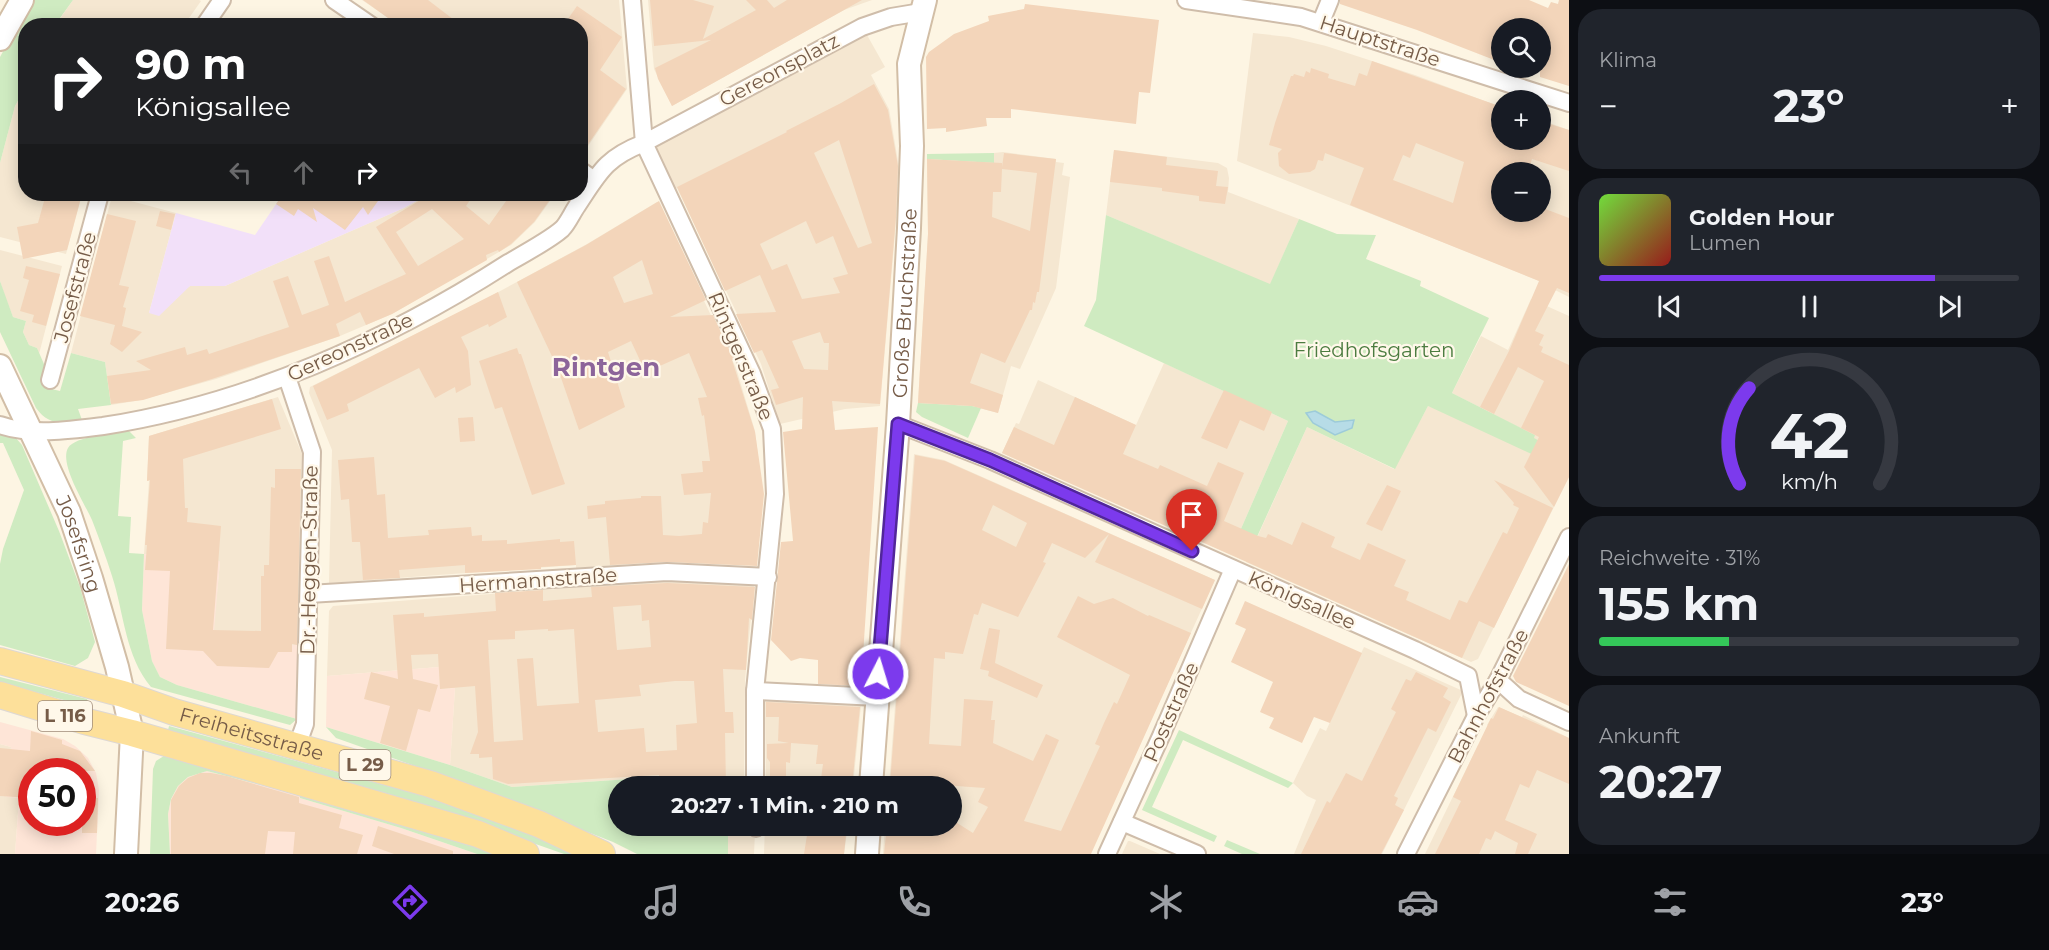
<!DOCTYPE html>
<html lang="de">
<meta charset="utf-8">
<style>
body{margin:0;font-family:Montserrat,sans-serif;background:#20242c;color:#f1f3f6;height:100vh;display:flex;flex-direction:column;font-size:22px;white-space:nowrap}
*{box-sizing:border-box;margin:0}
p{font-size:20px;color:#9ea1a6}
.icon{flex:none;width:33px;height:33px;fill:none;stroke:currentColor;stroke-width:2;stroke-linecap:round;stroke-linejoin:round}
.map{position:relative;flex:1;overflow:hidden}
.panel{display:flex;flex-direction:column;gap:9px;padding:9px;background:#0d0f14;width:480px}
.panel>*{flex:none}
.guide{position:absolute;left:18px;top:18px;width:570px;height:183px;border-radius:24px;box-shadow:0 3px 15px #0003;background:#202124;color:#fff;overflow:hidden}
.controls{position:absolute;left:1491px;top:18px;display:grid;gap:12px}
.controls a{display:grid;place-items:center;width:60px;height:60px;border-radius:50%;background:#171b24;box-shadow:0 3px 15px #0003;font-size:30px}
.speed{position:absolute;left:18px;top:758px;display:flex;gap:12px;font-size:30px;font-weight:700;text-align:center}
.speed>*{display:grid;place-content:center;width:78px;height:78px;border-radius:50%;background:#171b24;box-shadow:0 3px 15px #0003;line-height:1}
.speed .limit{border:9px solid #d22;background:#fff;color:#111}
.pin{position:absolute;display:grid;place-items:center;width:51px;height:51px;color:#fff;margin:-62px -26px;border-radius:50% 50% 50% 0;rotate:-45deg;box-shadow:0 0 6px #0007}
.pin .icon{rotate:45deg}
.me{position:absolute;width:66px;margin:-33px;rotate:5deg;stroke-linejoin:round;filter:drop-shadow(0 0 4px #0008)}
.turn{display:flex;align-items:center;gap:21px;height:126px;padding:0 18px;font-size:27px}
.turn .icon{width:78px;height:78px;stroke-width:2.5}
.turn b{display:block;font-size:42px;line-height:51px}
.lanes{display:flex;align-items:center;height:57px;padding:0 18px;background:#0003;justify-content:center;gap:30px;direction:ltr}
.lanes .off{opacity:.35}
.big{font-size:45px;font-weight:700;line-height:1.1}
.panel .tile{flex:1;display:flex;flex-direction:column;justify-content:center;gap:9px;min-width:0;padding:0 21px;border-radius:24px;background:#20242c}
.panel .dial{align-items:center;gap:0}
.dial svg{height:156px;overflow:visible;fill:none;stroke:#363941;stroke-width:7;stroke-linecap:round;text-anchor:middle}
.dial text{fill:#f1f3f6;stroke:none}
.song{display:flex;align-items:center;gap:18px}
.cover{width:72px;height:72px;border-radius:9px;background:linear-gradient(135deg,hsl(100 70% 55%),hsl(0 70% 35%))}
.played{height:6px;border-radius:3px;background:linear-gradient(90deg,#7c3aed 80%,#363941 80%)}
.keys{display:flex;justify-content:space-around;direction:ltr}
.heat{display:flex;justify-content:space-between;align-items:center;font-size:33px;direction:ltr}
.charge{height:9px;border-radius:4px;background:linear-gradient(90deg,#34c759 31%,#363941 0)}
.trip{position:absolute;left:608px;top:776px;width:354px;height:60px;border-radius:30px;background:#171b24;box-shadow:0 3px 15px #0003;font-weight:700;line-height:60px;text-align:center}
.dock{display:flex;height:96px;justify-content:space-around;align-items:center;background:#090b0e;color:#9ea1a6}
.dock .icon{width:42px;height:42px}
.dock .active{color:#7c3aed}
.dock b{font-size:27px;color:#f1f3f6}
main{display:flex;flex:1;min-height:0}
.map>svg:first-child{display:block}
.residential{fill:#f5e7d1;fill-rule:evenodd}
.commercial{fill:#fee5d7;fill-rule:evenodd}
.education{fill:#f2e0f9}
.green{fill:#cfebc1}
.water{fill:#b7dce7;stroke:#9dcbd9;stroke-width:1.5}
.building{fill:#f3d5ba;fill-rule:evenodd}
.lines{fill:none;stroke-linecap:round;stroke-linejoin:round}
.street-casing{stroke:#cfbdaa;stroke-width:20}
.secondary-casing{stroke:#d2bea6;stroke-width:26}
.primary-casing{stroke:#ded8d3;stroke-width:28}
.street{stroke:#fff;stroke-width:16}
.secondary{stroke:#fff;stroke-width:22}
.primary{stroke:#fde09a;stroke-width:26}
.route-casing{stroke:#51269a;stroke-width:15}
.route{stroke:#7c3aed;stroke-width:10}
.labels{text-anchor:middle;stroke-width:4.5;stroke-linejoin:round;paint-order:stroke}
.shield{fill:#fff8ea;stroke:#9f8b79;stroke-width:1.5}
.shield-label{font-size:18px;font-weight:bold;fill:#765c48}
.street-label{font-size:20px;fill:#765c48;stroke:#fff8ea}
.park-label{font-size:20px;fill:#4c7c40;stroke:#fff8ea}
.district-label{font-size:26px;font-weight:bold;fill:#8c649a;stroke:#fff8ea}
</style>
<main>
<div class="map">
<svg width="1569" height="854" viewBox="0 0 1569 854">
<rect width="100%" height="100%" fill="#fdf5e3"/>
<g class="residential">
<path d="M73 0H199L201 1 184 25 55 26Z"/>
<path d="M362 0H619L627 89 584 152 580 150V26L399 25Z"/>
<path d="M648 0H872L844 10 672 106 654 69Z"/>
<path d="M1253 33 1289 37 1326 46 1415 75 1501 107 1502 140H1540L1541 120 1569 130V297L1553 289 1554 287 1488 260 1237 161ZM1502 172H1540V212H1502Z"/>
<path d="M867 35 885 67 871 75 889 109 899 167V188L880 406 845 409 780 424 761 364 677 188 674 189 655 147Z"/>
<path d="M25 88 26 194H82L66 254 0 237V163L15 106Z"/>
<path d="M1114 150 1218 163 1227 168 1229 178 1228 192 1299 219 1270 285 1106 215Z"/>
<path d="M1003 152 1056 159V162L1064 163 1062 175 1070 177 1056 288 1020 369 1011 366 998 413 972 406 918 403 928 234 927 159 993 163 994 153Z"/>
<path d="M424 194H555L535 222 511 245 392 314 340 336 216 379 141 400 111 405 105 362 71 353 112 196 176 213 149 313 190 286H225L404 208 426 195Z"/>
<path d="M657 202 736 368 755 431 762 489 681 560 576 568V565L329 583 332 450 309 393 310 387 478 303 587 244Z"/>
<path d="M0 250 62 266 39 354 37 348 29 345 23 332 26 321 13 317 4 294 0 281Z"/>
<path d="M1531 299 1569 316V477L1478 659 1471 662 1246 562 1307 427 1394 469 1428 406 1533 438 1534 435 1452 393 1481 336 1508 350Z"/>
<path d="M1164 363 1288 421 1230 554 1002 453 1016 423 1019 424 1038 380 1136 425Z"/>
<path d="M278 397 302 454 298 645 212 643 220 562 144 554 149 481H147L149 436Z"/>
<path d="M914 454 944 460 1215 580 1090 854H883L885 825H951V786H889Z"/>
<path d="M703 580 754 585 745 680 744 785 660 786 658 777 512 787 450 765 455 688 440 689 439 667 327 676 329 611 333 606 662 581Z"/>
<path d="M1364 647 1463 691 1382 854H1294L1316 800 1307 796 1293 783 1320 728 1326 731Z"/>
<path d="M765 700 861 705 853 786H766Z"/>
<path d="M1498 707 1522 717 1523 715 1569 738V854H1425L1478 745H1479L1488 726 1487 725Z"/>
<path d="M0 744 11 747 6 796 19 798 15 854H0Z"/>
<path d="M712 825H728L729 833 755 832 754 854H728V834L712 835Z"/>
<path d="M765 825H848L844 854H764Z"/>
<path d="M1128 841H1130L1160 854H1122Z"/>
</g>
<g class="commercial">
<path d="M144 554 220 561 213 643 298 645 297 719 177 685 160 677 152 661 142 610Z"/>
<path d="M439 667 440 689 455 688 450 765 326 727 327 676Z"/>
<path d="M0 722 63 739 75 746 88 758 96 773 99 790 96 854H15L19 798 6 797 11 747 0 744ZM32 771H82V822H32Z"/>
<path d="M207 771 300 795V798L401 828 477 854H170L168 814 171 799 178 786 188 777Z"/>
</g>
<path class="education" d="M283 194H424L427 195 404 208 225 286H190L159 316 149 313 176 213 255 235Z"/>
<g class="green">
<path d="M31 0H73L55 25 26 26V69L23 72 25 74V88L15 106 0 163V57Z"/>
<path d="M994 153V163L927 159V154Z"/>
<path d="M1106 215 1270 284 1299 219 1337 234 1376 235 1366 259 1421 281 1420 286 1489 318 1452 393 1535 435 1534 438 1547 445 1540 458 1428 406 1395 469 1307 427 1246 561 1230 554 1288 421 1084 326 1096 300Z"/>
<path d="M0 281 13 317 26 321 23 332 29 345 37 348 47 371 43 387 60 391 71 353 105 362 111 405 78 409 82 420C62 423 49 426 36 408L0 332Z"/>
<path d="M918 403 972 406 981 408 968 438 922 417 916 412Z"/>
<path d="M129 431 136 438 123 441 118 516 131 517 129 553 144 554 142 610 152 661 160 677 177 685 297 719 290 725 151 687C125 656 124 613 112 576 106 557 99 538 92 520 85 504 59 464 68 448 75 436 115 433 129 431Z"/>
<path d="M0 432 14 436 22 445 59 531 80 587 95 642 88 658 75 666 0 645V564L3 549 24 490 3 443H0Z"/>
<path d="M0 677 87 699 88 703 85 706 0 682Z"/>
<path d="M169 726 428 797 586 854H564L493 829 173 734 168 730Z"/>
<path d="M326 727 450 765 512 787 659 777 660 786H618V825H712L713 834 728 833V854H637L613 842 466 784 336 738Z"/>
<path d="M1179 730 1293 783 1288 788 1183 740 1152 807 1217 836 1214 842 1142 810Z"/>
<path d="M167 754 505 854H477L401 828 300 798V795L207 771 188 777 178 786 171 799 168 814 170 854H150L153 769 156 761Z"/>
<path d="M1227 840 1260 854H1242L1224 846Z"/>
</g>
<path class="water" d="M1315 411 1335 422 1354 420 1352 428 1335 435 1313 423 1306 413Z"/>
<g class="building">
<path d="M363 0H428L462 26H399Z"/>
<path d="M650 0H693L714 6 703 39 756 10 746 0H767L774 8 787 0H862L672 106 658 79 655 68 711 40 654 46Z"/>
<path d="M1340 0H1529L1548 8 1551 2 1558 4 1559 0H1569V86L1540 77V28H1502V63L1417 30 1340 4Z"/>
<path d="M1025 4 1159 20 1150 93 1139 92 1136 124 1011 109V118H986L987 126 946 132V128L927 129 926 57 929 52 954 34 989 21 988 16 1024 9Z"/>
<path d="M577 6 622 37 600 70 626 89 580 156V26H563Z"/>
<path d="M1372 61 1502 107V140H1540V121L1569 130V171L1532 159 1528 172H1502V212H1540V207L1569 218V293L1557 288 1535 331 1544 335 1539 345 1543 347 1541 352 1569 365V477L1554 507 1524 467 1539 437 1521 428 1544 381 1518 367 1494 414 1480 407 1509 351 1539 281 1350 205 1364 168 1325 153 1323 161 1318 160 1315 169 1310 172 1289 174 1279 166 1278 153 1282 149 1269 145 1275 123 1291 76H1293L1294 74 1304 77 1306 71 1310 73 1311 68 1329 74 1328 78 1355 86 1359 73 1367 76ZM1416 143 1464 162 1453 203 1393 180 1403 155 1410 158Z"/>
<path d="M874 84 888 110 898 166 896 217 880 404 832 401 835 430 878 427 861 686 818 684V660L800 658 791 661 771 640 781 542 793 541 783 432 802 429 803 397 776 405 771 390 779 388 762 350 754 353 736 314 776 312 760 275 725 291 677 187 787 132 786 131 841 103ZM839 140 872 243 858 248 814 153ZM806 221 816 244 833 236 848 274 833 278 840 293 802 299 787 264 772 270 760 244ZM820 332 824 343H829L828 370 804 369 792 341Z"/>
<path d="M1114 150 1167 157 1166 165 1218 171 1216 186 1228 187 1225 204 1199 201V196L1162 191V188L1110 182Z"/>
<path d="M1004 153 1056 159 1039 292H1037L1035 303 1033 302 1032 310H1030L1005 363 981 353 970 383 1003 395 998 413 972 406 918 403 928 234 927 159 1002 163V167ZM1002 169 1037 173 1030 231 992 217 993 192H1001Z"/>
<path d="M46 194H82L67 250 23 259 17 227 38 223Z"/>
<path d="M276 194H383L368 215 363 207 345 230 313 208 317 222 298 209 294 216 276 204 281 197Z"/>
<path d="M430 194H474L466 206 489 225 511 194H554L534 222 511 244 499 252 498 250 486 255 487 260 392 314 366 325 360 312 336 324 340 336 212 379 143 400 111 404 107 376 151 370 136 361 185 347 187 355 207 349 209 354 289 327 273 281 288 276 302 315 329 305 314 261 329 256 345 302 406 274 376 227ZM432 209 464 239 418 266 396 232Z"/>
<path d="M659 201 706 300 670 317 713 315 734 360H732L755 432 764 494 757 566 668 562 610 565 606 517 588 519 587 506 605 504V501L641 498V496H661L663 535 679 536 702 534 703 522 708 523 711 493 684 495 681 474 703 472 702 461H710L704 415 702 416 698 398 707 397 689 353 653 369 651 365 644 369 631 341 608 352 625 407 579 430 558 369 517 282 586 245ZM642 260 653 294 624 303 613 277Z"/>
<path d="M160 211 175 214 171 230 156 226Z"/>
<path d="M107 214 136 221 119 285 129 287 123 307 126 308 122 326 142 332 122 352 110 344 115 325 80 316Z"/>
<path d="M26 266 60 274 46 326 32 322 34 315 20 311 29 280 23 278Z"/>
<path d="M498 292 507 317 489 327 488 324 461 337 468 351 471 385 456 393 455 387 435 398 419 368 347 404 349 411 327 420 313 386Z"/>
<path d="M517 348 519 354H521L565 484 532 495 502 407 495 409 479 361Z"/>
<path d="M1224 390 1272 412 1264 431 1240 420 1227 449 1201 438Z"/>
<path d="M1075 397 1136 425 1123 454 1158 469 1160 465 1207 486 1218 462 1244 473 1224 521 1258 536 1266 538 1268 534 1292 545 1302 522 1335 537 1331 547 1360 560 1368 543 1406 560 1394 586 1409 592 1406 600 1450 620 1459 600 1467 603 1503 532 1507 534 1519 508 1513 505 1514 503 1494 480 1553 508 1494 628 1479 621 1462 658 1002 453 1014 427 1054 445Z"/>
<path d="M272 399 281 429 183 459 185 508H188L187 522 221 526 213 630 261 631V576H264V565H269L271 487 275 488V469H301L297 645 292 644V652H278L269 668 217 666 203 651 166 649 170 571 145 570 147 545H145L150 480 147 481 149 436Z"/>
<path d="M473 417 475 441 460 442 458 418Z"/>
<path d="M915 455 945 461 1215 580 1202 609 1095 562 1109 534 1085 558 1052 543 1043 562 1046 563 1018 617 982 603 978 615 974 614 963 654 945 652V659L934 658 929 744 961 746 964 699 993 701 991 720H995L993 743 1033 761 1046 734 1059 740 1024 821 1061 831 1100 746 1095 744 1104 723 1114 702 1117 704 1130 675 1057 637 1078 596 1094 604 1113 598 1148 616 1149 615 1191 633 1091 854H884L887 825H917L948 831 954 821 973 833 988 807 978 802 985 788 914 783V786L890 784ZM993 505 1027 523 1016 547 982 530Z"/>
<path d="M374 457 377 495 385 494 388 538 429 535 428 530 471 527 472 536 482 535V541L507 540V544L560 539V542L574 541 576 565 541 567V569L465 573V565L399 570 400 578 363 580 360 542H352L349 499 341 500 338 460Z"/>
<path d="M1387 485 1401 491 1382 531 1366 524Z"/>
<path d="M1569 564V706L1516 682 1513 676Z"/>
<path d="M667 583 755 587 752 620 749 618 746 670 723 669 725 712H733L734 733H725L726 786H671V781L659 782V775L508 784 493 779 492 757 479 758V754H470L478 732 475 686 440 689 438 654 411 655 413 679 438 685 430 712 418 709 406 751 380 743 390 706 364 699 371 672 398 679 393 615 424 613V617L496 611 495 593 543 590V601L592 597 591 587ZM641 605 642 621 649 620 651 647 617 650 613 607ZM548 629V631L574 629 579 703 537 706 533 658 517 659 523 740 494 742 488 640 515 639V631ZM675 681H694L697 723 676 725 677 750 646 752 644 728 598 732 595 700 641 696 639 685Z"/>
<path d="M1245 601 1362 653 1330 723 1314 717 1302 743 1269 728 1274 718 1260 712 1273 682 1231 662 1246 629 1235 624Z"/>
<path d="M989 628 1000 630 995 663 1043 685 1037 698 988 676 989 671 980 669Z"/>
<path d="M1416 672 1448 688 1443 697 1451 702 1436 732 1428 728 1394 796 1398 798 1395 805 1404 810 1381 854H1301L1327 801 1330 803 1346 773 1362 781 1396 712 1391 709 1406 679 1411 681Z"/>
<path d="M766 702 860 707 852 786H820L823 764H816L818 745 791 743 790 763 786 762V784H770V762L767 758V744L789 743 778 741 779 717H766Z"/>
<path d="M1499 707 1569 738V784L1537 770 1529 788 1520 784 1505 820 1537 834 1528 854H1515L1518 843 1495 831 1491 840 1486 838 1479 854H1435L1461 801 1453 797 1491 718 1493 719Z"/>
<path d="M31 731 62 740V744L80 751 95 771H32V798L0 796V748L30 751Z"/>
<path d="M200 773H211L227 776 299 797V803L342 815 339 828 363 835 357 854H293L295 832 268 831 265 854H171V800L179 786 188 778Z"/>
<path d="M82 797 98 798 97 833H82Z"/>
<path d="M816 825H847L844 854H804L808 829H815Z"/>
<path d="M378 826 453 851V854H394L372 846Z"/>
</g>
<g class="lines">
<defs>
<g id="street">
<path d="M334 0 372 26"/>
<path d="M632 0 644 143 752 374 772 429 775 494 755 691V786"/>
<path d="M1186 0 1301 17 1569 103"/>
<path d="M1321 22 1330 0"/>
<path d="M204 26 222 0"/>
<path d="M580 170 594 180"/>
<path d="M287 377 312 452 305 724 297 746"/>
<path d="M50 380 100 194"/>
<path d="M898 424 990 460 1415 650 1468 676 1476 716"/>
<path d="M0 425C31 436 72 430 103 426 246 404 387 341 508 263 522 255 551 239 562 229 568 223 572 213 577 206 599 173 605 158 644 143L862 27 891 17 921 12"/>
<path d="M309 594 667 572 768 577"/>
<path d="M1498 680 1519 699 1569 722"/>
<path d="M755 691 877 697"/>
<path d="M1122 822 1197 854"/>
<path d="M756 825V828"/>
<path d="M1107 854 1161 736 1233 569"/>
<path d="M1406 854 1476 716 1498 680 1569 537"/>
</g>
<g id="secondary">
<path d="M0 39 22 0"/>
<path id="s1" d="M0 366 69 512 91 578 117 667 132 733 126 854"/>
<path id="s2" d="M871 786 898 424 909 228 912 146 909 64 925 0"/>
<path d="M867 854 869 825"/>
</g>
<g id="primary">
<path id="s3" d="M0 661 123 694 174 712 430 784 539 824 602 854"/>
<path d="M0 695 84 721 132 733 478 834 526 854"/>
</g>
</defs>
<use href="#street" class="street-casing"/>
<use href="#secondary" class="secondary-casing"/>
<use href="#primary" class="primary-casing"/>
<use href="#street" class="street"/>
<use href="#secondary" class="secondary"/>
<use href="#primary" class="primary"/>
</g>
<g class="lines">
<defs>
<path id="route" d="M878 674 898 424 990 460 1192 551"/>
</defs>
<use href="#route" class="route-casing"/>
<use href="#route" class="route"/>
</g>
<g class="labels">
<g class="shield">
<rect x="38" y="701" width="54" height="30" rx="4.5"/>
<rect x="339.5" y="750" width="51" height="30" rx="4.5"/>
</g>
<g class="shield-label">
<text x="65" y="722">L 116</text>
<text x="365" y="771">L 29</text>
</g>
<g class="street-label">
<text transform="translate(1380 41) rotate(18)" y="7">Hauptstraße</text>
<text transform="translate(779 70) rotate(-28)" y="7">Gereonsplatz</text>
<text transform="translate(75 287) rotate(-75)" y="7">Josefstraße</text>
<text dy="7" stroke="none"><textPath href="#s2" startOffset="484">Große Bruchstraße</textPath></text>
<text transform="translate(350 347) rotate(-25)" y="7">Gereonstraße</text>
<text transform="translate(741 356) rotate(67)" y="7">Rintgerstraße</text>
<text dy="7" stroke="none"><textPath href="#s1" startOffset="195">Josefsring</textPath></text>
<text transform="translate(309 560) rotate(-89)" y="7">Dr.-Heggen-Straße</text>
<text transform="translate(538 580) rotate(-4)" y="7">Hermannstraße</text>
<text transform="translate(1302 600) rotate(24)" y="7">Königsallee</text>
<text transform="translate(1488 696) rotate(-62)" y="7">Bahnhofstraße</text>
<text transform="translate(1171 712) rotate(-66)" y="7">Poststraße</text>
<text dy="7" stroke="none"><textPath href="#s3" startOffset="262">Freiheitsstraße</textPath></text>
</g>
<g class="park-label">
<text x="1374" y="357">Friedhofsgarten</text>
</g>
<g class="district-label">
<text x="606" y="376">Rintgen</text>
</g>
</g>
</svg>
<div class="controls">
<a><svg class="icon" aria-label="search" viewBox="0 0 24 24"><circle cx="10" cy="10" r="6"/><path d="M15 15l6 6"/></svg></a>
<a>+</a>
<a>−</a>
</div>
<div class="speed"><div class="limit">50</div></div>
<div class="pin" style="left:1192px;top:551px;background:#d93025"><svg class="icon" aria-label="arrive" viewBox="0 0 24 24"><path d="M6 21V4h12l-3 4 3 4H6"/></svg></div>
<svg class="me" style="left:878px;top:674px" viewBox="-20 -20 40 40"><circle r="17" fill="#7c3aed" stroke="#fff" stroke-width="3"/><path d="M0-11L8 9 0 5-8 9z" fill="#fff"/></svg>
<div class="trip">20:27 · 1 Min. · 210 m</div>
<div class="guide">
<div class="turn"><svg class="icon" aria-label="right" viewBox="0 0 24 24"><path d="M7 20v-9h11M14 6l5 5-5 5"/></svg><div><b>90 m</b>Königsallee</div></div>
<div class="lanes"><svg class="icon off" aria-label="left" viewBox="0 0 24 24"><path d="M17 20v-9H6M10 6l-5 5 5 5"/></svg><svg class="icon off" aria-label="ahead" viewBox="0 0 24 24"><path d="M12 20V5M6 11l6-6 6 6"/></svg><svg class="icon" aria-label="right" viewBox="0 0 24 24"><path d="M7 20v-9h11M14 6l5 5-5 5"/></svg></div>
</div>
</div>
<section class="panel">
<div class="tile"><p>Klima</p>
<div class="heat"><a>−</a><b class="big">23°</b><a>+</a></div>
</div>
<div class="tile">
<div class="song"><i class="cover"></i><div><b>Golden Hour</b><p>Lumen</p></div></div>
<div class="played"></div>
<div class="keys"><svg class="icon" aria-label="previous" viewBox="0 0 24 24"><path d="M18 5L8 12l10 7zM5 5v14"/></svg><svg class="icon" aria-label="pause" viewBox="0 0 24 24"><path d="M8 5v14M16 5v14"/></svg><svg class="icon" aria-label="next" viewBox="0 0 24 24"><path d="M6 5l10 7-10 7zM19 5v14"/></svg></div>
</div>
<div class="tile dial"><svg viewBox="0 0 100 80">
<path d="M14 69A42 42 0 1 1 86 69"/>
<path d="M14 69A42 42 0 0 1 19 20" stroke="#7c3aed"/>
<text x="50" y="56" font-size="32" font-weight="700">42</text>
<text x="50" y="72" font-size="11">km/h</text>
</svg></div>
<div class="tile"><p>Reichweite · 31%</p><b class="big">155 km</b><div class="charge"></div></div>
<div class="tile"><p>Ankunft</p><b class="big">20:27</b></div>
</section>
</main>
<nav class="dock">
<b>20:26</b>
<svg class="icon active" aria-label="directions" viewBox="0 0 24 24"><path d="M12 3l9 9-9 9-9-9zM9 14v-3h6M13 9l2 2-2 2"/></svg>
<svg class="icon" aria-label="music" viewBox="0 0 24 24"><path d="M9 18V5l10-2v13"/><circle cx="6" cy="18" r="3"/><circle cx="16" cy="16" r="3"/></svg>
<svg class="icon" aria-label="phone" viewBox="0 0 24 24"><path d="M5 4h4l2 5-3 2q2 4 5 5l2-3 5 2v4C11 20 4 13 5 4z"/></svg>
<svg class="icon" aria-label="climate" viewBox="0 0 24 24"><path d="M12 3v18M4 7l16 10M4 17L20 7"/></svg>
<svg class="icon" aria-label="car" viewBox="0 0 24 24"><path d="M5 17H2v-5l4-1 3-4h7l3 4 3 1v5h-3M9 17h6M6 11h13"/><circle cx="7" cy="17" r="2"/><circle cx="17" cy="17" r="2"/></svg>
<svg class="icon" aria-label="filters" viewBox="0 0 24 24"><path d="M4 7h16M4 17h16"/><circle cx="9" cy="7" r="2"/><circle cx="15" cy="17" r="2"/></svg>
<b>23°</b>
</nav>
